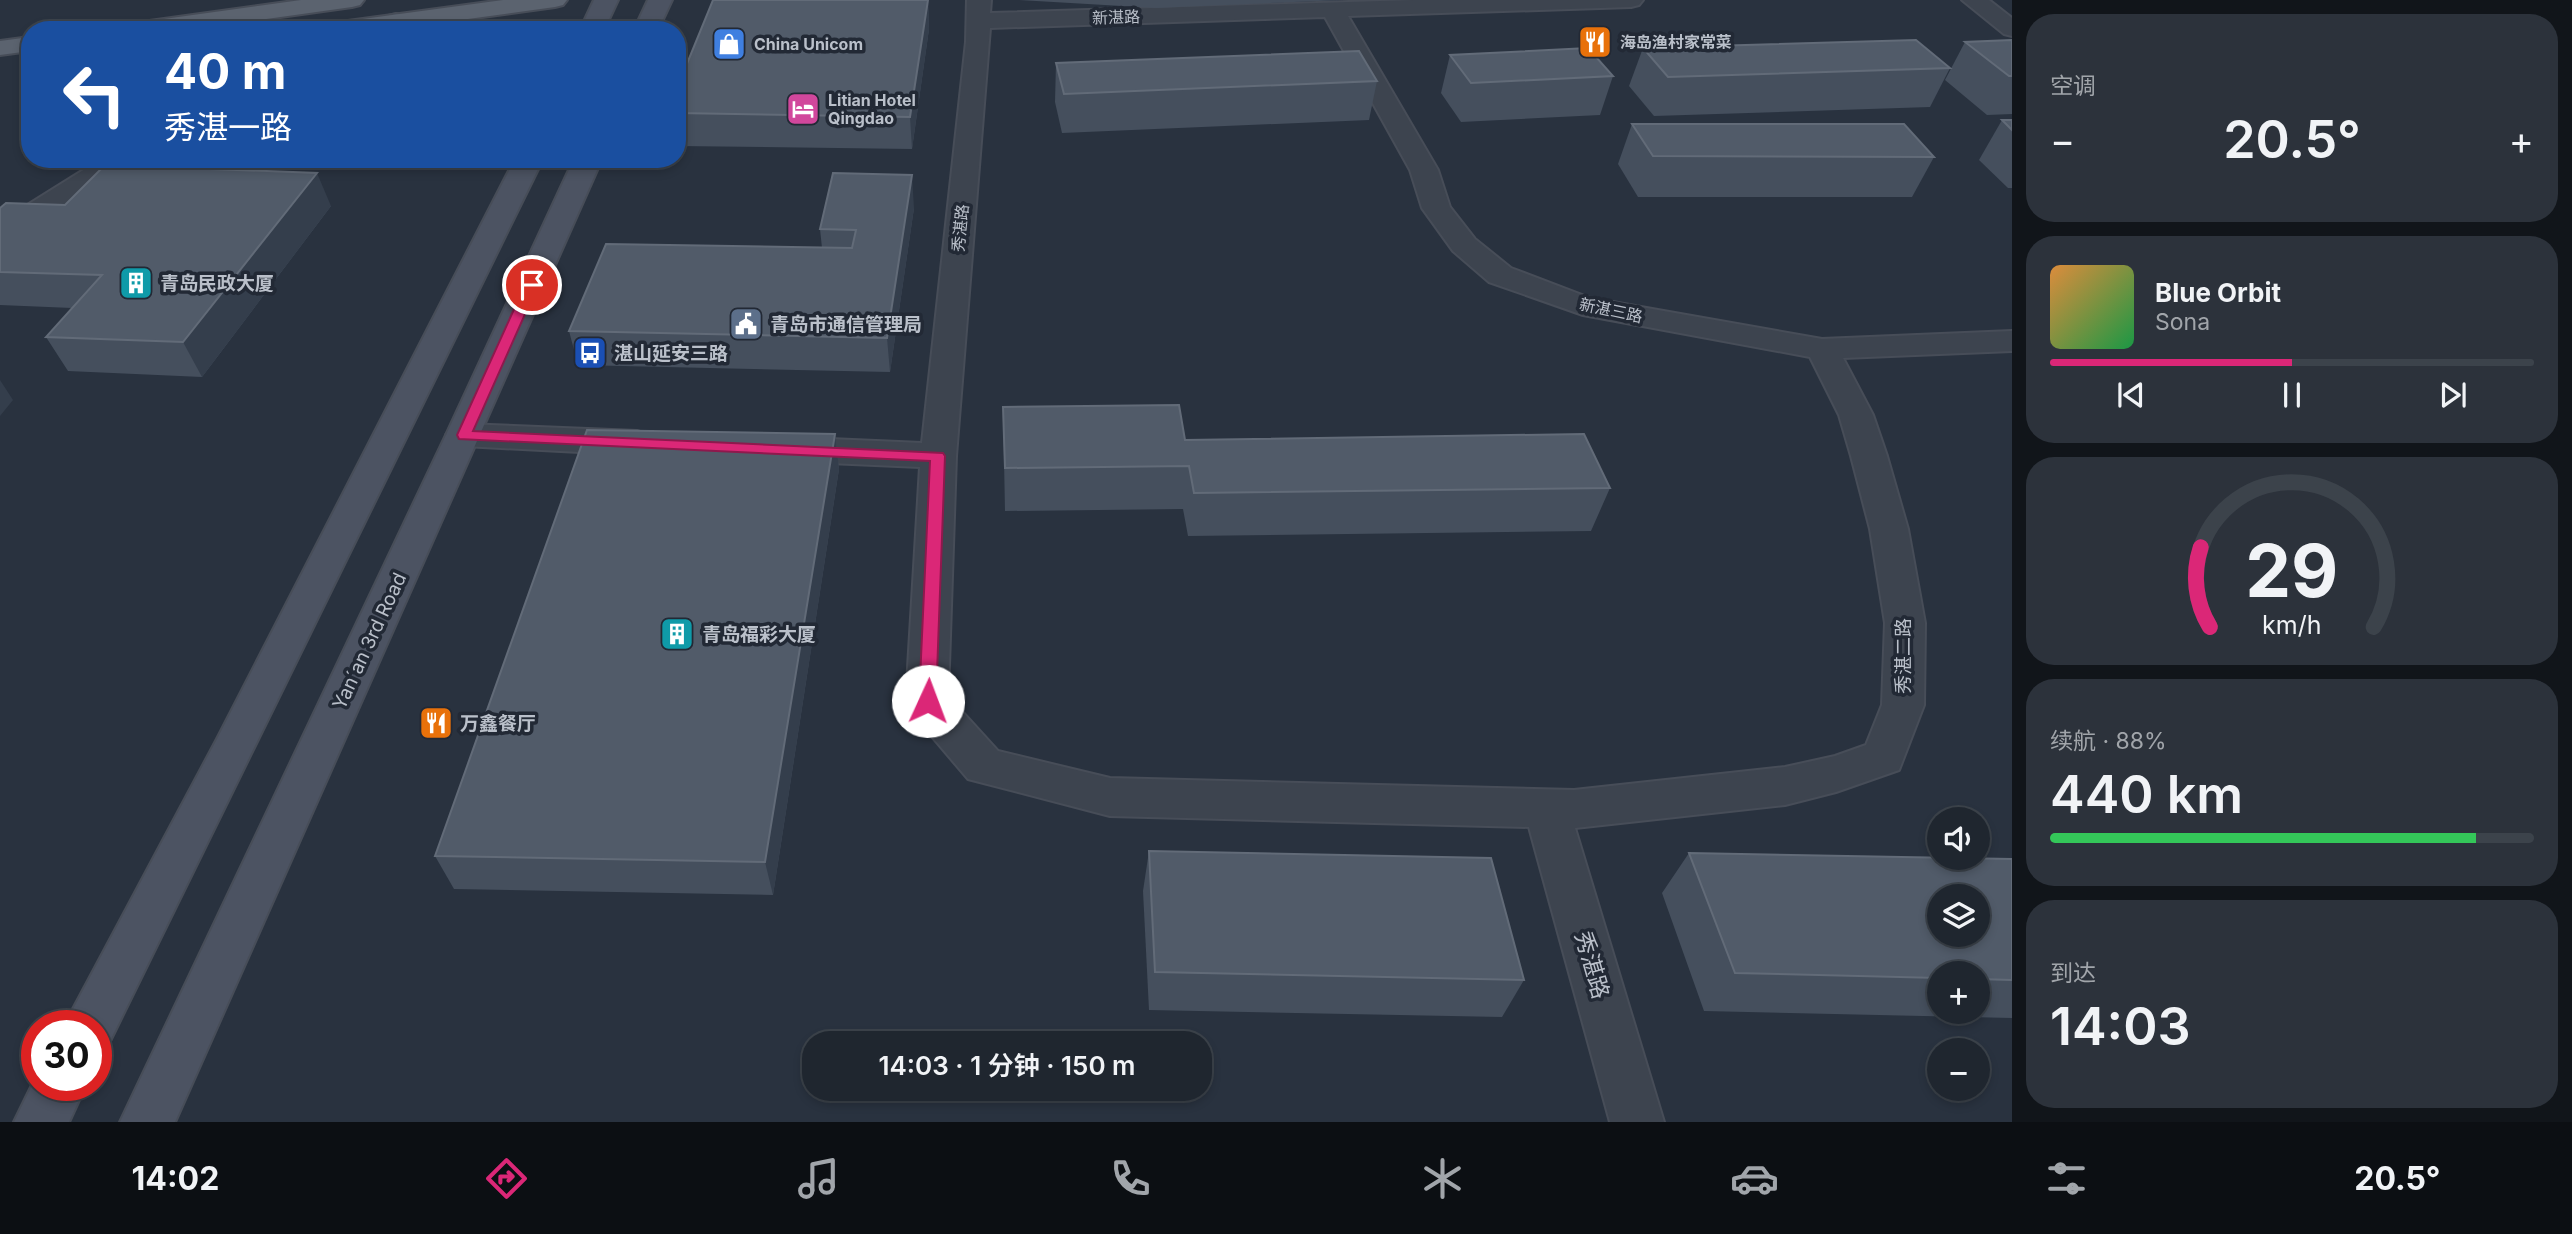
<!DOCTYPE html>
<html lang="zh">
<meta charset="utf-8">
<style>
body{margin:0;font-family:Inter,"Noto Sans SC",sans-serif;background:#2c323b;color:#f1f3f6;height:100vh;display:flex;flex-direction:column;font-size:26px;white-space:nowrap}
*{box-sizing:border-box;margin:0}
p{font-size:23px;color:#a1a5aa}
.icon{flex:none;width:38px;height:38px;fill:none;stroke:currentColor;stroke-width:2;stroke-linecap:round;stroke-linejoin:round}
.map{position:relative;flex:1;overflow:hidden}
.drawer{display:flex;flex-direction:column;gap:14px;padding:14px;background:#11151a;width:560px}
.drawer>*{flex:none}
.hud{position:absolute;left:21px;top:21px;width:665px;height:147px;border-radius:28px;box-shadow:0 4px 10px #0003,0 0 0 2px #3c434b;background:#1a4fa0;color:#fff;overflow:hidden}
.buttons{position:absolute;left:1927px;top:807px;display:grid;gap:14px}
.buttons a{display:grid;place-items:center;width:63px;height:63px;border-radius:50%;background:#1f262f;box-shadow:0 4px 10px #0003,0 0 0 2px #3c434b;font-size:35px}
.speed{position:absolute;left:21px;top:1010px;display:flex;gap:14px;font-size:35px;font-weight:700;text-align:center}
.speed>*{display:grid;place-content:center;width:91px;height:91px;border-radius:50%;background:#1f262f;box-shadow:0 4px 10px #0003,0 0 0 2px #3c434b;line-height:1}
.speed .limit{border:10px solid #d22;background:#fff;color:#111}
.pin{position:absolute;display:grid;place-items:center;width:60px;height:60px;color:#fff;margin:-30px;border:4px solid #fff;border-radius:50%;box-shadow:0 2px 7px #0007}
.me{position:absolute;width:77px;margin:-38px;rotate:2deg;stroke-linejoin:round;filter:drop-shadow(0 0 5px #0008)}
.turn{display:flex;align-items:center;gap:24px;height:147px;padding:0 28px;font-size:32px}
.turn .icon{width:91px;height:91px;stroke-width:2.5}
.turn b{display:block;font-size:49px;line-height:60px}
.big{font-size:52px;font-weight:600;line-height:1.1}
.drawer .tile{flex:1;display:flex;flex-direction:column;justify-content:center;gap:10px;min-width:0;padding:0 24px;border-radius:28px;background:#2c323b}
.drawer .dial{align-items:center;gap:0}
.dial svg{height:182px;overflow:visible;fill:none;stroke:#3c434b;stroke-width:7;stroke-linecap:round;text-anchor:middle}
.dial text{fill:#f1f3f6;stroke:none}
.song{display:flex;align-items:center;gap:21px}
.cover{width:84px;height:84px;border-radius:10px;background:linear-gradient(135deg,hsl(30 70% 55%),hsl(140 70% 35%))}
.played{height:7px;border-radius:4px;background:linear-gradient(90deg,#db2777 50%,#3c434b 50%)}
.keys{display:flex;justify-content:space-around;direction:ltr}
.heat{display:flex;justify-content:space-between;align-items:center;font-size:38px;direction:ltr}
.charge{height:10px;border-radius:5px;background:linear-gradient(90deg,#34c759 88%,#3c434b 0)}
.trip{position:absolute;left:802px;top:1031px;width:410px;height:70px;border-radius:28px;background:#1f262f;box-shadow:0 4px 10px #0003,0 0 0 2px #3c434b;font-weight:600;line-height:70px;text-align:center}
.tab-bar{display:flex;height:112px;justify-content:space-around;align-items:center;background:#0c0f13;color:#a1a5aa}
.tab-bar .icon{width:49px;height:49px}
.tab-bar .current{color:#db2777}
.tab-bar b{font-size:32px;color:#f1f3f6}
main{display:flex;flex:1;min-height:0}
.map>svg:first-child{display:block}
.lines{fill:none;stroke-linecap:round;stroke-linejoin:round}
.street-casing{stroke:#474d58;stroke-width:4}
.secondary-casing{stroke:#474d58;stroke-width:4}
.primary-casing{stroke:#474d58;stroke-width:4}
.street{fill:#3d444f;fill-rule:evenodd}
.secondary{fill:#4c5362;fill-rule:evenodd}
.primary{fill:#5b636f;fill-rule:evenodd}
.wall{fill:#454f5d;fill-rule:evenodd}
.shaded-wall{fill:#343e4c}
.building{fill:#515b69;stroke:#626b78;stroke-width:2;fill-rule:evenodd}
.route{fill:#db2777;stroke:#8e194d;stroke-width:2}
.labels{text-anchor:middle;stroke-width:7;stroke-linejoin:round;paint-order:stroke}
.far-street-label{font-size:16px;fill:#bac0ca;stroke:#222935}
.far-poi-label{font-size:16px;font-weight:bold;fill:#bac0ca;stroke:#222935;text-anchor:start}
.poi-label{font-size:19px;font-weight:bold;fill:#bac0ca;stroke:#222935;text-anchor:start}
.street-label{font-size:19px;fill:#bac0ca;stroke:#222935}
.near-street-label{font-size:23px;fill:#bac0ca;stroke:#222935}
</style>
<main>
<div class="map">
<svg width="2012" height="1122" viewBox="0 0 2012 1122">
<rect width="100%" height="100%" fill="#29323f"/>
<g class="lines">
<defs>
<g id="street">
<path d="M967 0H991L990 13 1413 0H1643L1639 5 1631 7 1348 16 1438 170 1450 207 1475 239 1511 268 1590 298 1822 339 2012 331V351L1843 358 1873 415 1887 456 1908 529 1925 623 1924 705 1899 770 1836 792 1785 805 1575 828 1664 1122H1610L1529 827 1110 816 968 779 912 713 906 701 920 467 784 461 771 457 766 449 771 441 784 437 922 443 966 42ZM1325 17 1410 170 1422 208 1453 251 1489 282 1583 315 1810 357 1839 415 1851 456 1870 529 1885 623 1882 705 1866 745 1835 756 1785 767 1574 790 1110 778 998 751 948 696 956 456 990 28Z"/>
<path d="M1962 0H1989L2012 18V36L2004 34Z"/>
<path d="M101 159H135L131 165 10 241 0 244V222Z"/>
<path d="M464 424 637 431 649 435 655 443 649 451 637 455 464 446 452 443 446 435 452 427Z"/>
</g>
<g id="secondary">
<path d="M594 0H618L604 30H580Z"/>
<path d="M648 0H672L658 30H634Z"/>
<path d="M396 14C416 15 482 14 493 30H417L388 26 384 21 388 16Z"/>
<path d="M515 159H543L109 1043 96 1048V1026H66L73 1009 217 739Z"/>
<path d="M574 159H602L175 1122H120L446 435Z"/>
<path d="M37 1075V1085H86L69 1122H14Z"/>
</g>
<g id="primary">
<path d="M301 0H364L360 5 352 7 188 30H123L127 25 135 23Z"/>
<path d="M503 0H567L563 5 555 7 388 30H321L325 25 333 23Z"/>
<path d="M30 37V51L0 55V41Z"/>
</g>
</defs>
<use href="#street" class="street-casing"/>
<use href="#secondary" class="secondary-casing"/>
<use href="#primary" class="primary-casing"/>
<use href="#street" class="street"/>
<use href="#secondary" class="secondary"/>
<use href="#primary" class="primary"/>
</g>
<g class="wall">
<path d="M928 0 929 29 912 149 677 146V88Z"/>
<path d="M1019 0H1343L1156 8Z"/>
<path d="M2012 40V114L1987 115 1945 80 1965 42Z"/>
<path d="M1643 48 1950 68 1930 107 1654 116 1629 86Z"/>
<path d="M1450 55 1613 76 1600 115 1461 122 1441 93Z"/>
<path d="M1056 63 1377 81 1369 120 1062 133 1055 102Z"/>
<path d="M2002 120H2012V188H2008L1979 160Z"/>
<path d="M1632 124 1934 157 1912 197H1638L1618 164Z"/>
<path d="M65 205 331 206 202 377 68 371 46 337 72 308 0 305V208Z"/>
<path d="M914 208 890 372 578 365 569 331 822 248 820 229Z"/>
<path d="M1003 407 1185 440 1610 488 1591 531 1188 536 1183 509 1005 511Z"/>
<path d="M835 434 839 469 773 895 454 889 435 856Z"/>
<path d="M1149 851 1524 980 1502 1017 1149 1010 1143 891Z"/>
<path d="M1689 853 2012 859V1018L1704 1011 1662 893ZM1939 973H1978V1012H1939Z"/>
</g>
<g class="shaded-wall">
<path d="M928 0 929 29 912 149 910 117Z"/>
<path d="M317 173 331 206 202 377 183 342Z"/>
<path d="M912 175 914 208 890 372 887 338Z"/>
<path d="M0 380 13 400 0 416Z"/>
<path d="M835 434 839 469 773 895 765 862Z"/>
</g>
<g class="building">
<path d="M713 0H928L910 117 677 113V88Z"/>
<path d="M1916 40 1950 68 1668 77 1643 48Z"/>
<path d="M2012 40V76H2009L1965 42Z"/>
<path d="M1588 48 1613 76 1471 83 1450 55Z"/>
<path d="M1359 51 1377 81 1064 94 1056 63Z"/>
<path d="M2002 120H2012V130Z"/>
<path d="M1632 124H1904L1934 157 1653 156Z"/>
<path d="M105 165 317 173 183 342 46 337 102 275 0 272V208L6 203 65 205Z"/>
<path d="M833 173 912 175 887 338 569 331 606 244 852 248 856 230 820 229Z"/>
<path d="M1179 405 1185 440 1584 434 1610 488 1194 493 1189 466 1005 468 1003 407Z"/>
<path d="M587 430 835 434 765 862 435 856Z"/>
<path d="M1149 851 1491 858 1524 980 1155 972Z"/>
<path d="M1689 853 2012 859V980L1978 979V973H1939V978L1735 973ZM1939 896H1978V934H1939Z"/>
</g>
<path class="route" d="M532 281 538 285 473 431 943 453 945 456 936 701 934 706H921L919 701 930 461 459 439 457 435 525 285Z"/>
<defs>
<symbol id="restaurant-square" viewBox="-11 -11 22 22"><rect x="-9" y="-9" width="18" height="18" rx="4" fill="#e8710a" stroke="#222935"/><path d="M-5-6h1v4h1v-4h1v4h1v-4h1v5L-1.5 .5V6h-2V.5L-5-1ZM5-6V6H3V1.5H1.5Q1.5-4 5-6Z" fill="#fff"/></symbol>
<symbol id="shop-square" viewBox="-11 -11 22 22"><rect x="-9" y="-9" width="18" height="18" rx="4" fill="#3f7fe0" stroke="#222935"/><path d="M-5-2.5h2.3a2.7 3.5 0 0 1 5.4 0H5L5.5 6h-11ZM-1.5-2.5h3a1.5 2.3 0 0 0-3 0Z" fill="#fff"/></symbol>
<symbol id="hotel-square" viewBox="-11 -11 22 22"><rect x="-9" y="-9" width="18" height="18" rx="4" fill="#d1479c" stroke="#222935"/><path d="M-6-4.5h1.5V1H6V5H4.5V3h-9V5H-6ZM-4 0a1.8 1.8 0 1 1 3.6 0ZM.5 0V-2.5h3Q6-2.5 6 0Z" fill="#fff"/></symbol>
<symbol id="building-square" viewBox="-11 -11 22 22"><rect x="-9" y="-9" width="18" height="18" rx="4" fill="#0f9aa8" stroke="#222935"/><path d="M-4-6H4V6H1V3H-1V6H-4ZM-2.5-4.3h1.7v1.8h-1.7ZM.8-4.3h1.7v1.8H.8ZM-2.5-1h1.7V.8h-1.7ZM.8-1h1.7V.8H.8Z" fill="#fff"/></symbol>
<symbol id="civic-square" viewBox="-11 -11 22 22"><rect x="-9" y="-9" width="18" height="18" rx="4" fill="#5c6f8a" stroke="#222935"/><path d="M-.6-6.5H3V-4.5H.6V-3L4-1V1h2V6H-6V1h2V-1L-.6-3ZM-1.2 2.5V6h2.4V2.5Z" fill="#fff"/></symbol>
<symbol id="bus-square" viewBox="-11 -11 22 22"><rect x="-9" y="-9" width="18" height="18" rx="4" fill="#1a4fb4" stroke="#222935"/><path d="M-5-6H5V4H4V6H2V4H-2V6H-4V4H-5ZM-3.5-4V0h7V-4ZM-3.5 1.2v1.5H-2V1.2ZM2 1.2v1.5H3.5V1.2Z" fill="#fff"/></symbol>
</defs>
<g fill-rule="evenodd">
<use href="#restaurant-square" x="1576" y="23" width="38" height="38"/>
<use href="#shop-square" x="710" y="25" width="38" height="38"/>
<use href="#hotel-square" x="784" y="90" width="38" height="38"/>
<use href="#building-square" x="117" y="264" width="38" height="38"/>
<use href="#civic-square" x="727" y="305" width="38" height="38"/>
<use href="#bus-square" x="571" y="334" width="38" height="38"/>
<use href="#building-square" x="658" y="615" width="38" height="38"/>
<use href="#restaurant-square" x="417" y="704" width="38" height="38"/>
</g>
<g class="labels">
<g class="far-street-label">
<text transform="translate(1116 17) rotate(-2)" y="6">新湛路</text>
<text transform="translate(960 228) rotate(-84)" y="6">秀湛路</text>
<text transform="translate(1611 310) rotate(12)" y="6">新湛三路</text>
</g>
<g class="far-poi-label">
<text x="1620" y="48">海岛渔村家常菜</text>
<text x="754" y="50">China Unicom</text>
<text x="828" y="106">Litian Hotel<tspan x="828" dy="18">Qingdao</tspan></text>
</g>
<g class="poi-label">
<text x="160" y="290">青岛民政大厦</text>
<text x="770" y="331">青岛市通信管理局</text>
<text x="614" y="360">湛山延安三路</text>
<text x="702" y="641">青岛福彩大厦</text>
<text x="460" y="730">万鑫餐厅</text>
</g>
<g class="street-label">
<text transform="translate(369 641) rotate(-65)" y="7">Yan´an 3rd Road</text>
<text transform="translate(1903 656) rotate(-90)" y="7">秀湛二路</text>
</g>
<g class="near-street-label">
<text transform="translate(1592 965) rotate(74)" y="8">秀湛路</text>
</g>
</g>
</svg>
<div class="buttons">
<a><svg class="icon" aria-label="sound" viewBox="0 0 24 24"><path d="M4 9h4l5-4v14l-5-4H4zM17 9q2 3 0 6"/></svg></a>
<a><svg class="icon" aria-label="layers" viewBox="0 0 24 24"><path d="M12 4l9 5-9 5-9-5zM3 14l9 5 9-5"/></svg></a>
<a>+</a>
<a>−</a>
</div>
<div class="speed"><div class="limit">30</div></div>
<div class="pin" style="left:532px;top:285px;background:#d93025"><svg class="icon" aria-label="arrive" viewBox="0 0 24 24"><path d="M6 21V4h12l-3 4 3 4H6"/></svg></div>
<svg class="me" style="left:928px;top:701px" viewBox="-20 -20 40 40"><circle r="19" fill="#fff"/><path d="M0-13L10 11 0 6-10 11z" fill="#db2777"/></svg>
<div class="trip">14:03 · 1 分钟 · 150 m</div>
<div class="hud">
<div class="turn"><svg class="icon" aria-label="left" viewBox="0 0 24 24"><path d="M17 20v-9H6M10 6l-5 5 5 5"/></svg><div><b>40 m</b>秀湛一路</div></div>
</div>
</div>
<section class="drawer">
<div class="tile"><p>空调</p>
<div class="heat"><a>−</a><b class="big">20.5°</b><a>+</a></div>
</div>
<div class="tile">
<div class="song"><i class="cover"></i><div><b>Blue Orbit</b><p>Sona</p></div></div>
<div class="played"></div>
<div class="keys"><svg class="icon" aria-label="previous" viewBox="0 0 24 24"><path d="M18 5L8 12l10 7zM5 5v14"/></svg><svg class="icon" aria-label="pause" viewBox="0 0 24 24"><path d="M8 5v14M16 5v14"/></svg><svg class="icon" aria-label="next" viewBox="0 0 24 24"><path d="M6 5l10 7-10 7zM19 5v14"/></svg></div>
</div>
<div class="tile dial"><svg viewBox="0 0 100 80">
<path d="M14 69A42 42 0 1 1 86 69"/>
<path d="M14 69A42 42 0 0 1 10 34" stroke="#db2777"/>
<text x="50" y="56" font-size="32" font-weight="700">29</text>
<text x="50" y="72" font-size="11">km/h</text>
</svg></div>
<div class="tile"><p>续航 · 88%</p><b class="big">440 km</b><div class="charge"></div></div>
<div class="tile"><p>到达</p><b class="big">14:03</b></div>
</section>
</main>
<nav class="tab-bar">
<b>14:02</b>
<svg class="icon current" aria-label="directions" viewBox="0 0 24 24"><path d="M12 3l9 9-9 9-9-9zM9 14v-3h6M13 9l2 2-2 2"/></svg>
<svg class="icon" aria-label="music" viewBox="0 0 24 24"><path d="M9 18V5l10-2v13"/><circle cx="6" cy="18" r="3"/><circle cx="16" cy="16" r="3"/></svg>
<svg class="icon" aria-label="phone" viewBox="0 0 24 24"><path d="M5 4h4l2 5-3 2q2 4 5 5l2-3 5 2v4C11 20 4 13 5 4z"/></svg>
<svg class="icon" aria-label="climate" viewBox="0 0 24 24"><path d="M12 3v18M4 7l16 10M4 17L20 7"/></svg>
<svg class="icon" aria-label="car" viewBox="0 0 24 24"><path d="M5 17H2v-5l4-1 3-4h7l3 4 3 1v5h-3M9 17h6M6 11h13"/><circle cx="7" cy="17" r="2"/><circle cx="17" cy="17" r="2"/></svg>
<svg class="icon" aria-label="filters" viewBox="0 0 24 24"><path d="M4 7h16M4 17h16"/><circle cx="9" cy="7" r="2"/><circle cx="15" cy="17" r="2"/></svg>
<b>20.5°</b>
</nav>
